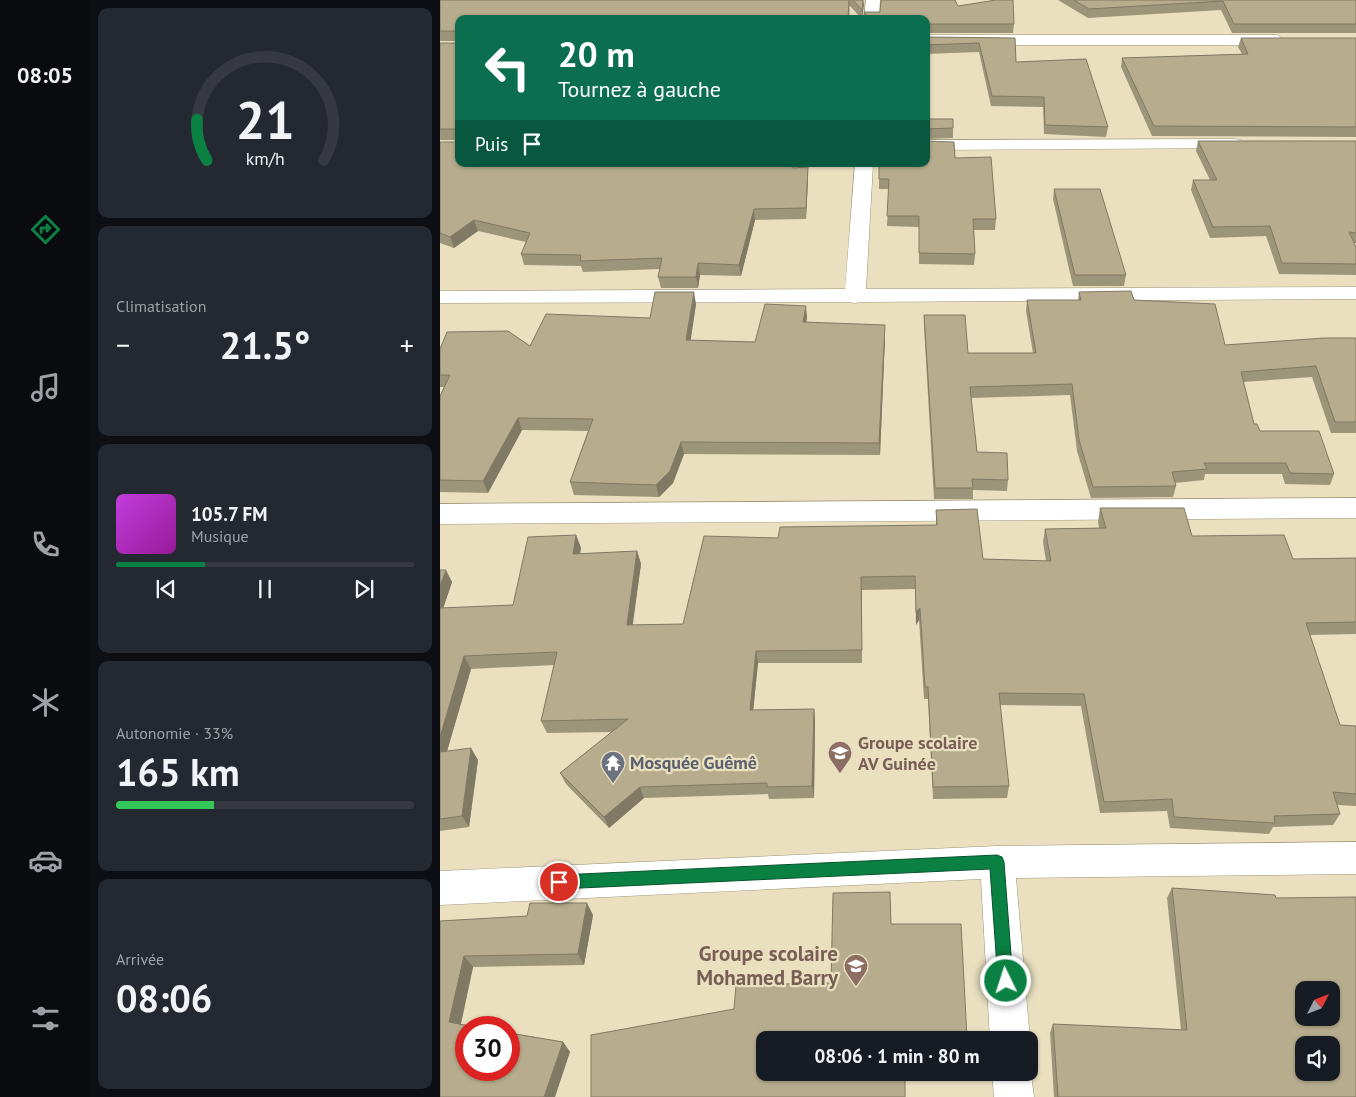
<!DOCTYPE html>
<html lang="fr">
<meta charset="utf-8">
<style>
body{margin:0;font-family:"PT Sans",sans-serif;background:#242831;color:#f1f3f6;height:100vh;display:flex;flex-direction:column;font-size:19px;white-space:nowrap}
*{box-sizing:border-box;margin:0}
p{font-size:16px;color:#9ea1a6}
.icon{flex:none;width:28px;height:28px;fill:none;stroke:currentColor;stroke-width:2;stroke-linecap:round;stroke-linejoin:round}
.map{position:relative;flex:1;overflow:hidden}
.sheet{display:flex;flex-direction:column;gap:8px;padding:8px;background:#0d0f14;width:350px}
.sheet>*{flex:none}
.banner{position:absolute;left:15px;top:15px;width:475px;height:152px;border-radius:10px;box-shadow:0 1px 4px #0004;background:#0b6e4f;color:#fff;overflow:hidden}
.needle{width:32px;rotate:48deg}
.fabs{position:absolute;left:855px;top:981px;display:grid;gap:10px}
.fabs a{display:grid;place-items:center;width:45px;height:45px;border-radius:10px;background:#171b24;box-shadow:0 1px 4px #0004;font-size:25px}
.speed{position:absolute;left:15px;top:1016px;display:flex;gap:10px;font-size:25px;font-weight:700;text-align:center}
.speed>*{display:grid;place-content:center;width:65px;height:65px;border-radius:50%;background:#171b24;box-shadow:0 1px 4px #0004;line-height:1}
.speed .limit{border:8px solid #d22;background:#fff;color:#111}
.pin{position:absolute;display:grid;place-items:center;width:42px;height:42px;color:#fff;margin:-21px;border:2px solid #fff;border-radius:50%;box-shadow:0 1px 5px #0007}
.me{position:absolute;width:55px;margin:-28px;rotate:356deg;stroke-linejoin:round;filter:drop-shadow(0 0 4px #0008)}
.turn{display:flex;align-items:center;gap:18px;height:105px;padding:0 20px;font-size:22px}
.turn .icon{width:65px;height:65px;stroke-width:2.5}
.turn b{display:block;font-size:35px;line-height:42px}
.then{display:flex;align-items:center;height:48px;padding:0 20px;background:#0003;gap:10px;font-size:19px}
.big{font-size:38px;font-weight:600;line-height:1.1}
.sheet .widget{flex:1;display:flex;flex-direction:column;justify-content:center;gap:8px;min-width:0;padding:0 18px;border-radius:10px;background:#242831}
.sheet .dial{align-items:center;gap:0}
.dial svg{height:130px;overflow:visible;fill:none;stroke:#363941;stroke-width:7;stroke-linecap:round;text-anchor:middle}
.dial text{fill:#f1f3f6;stroke:none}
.song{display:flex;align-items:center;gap:15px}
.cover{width:60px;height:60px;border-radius:8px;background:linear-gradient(135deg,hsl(290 70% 55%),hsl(300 70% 35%))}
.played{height:5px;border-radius:2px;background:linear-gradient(90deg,#0b8043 30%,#363941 30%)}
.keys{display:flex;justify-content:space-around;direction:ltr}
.heat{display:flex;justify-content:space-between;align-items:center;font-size:28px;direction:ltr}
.charge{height:8px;border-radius:4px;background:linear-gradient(90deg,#34c759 33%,#363941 0)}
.trip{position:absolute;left:316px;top:1031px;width:282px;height:50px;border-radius:10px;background:#171b24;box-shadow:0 1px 4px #0004;font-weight:600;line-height:50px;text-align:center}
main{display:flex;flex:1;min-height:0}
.menu{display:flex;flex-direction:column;width:90px;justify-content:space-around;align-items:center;background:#090b0e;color:#9ea1a6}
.menu .icon{width:35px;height:35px}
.menu .current{color:#0b8043}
.menu b{font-size:22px;color:#f1f3f6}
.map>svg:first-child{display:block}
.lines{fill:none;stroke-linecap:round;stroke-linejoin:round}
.street-casing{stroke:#9d9375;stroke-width:1}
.street{fill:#fff;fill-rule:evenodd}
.wall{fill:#9d957a}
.shaded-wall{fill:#807963}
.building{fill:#b7ad8e;stroke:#807963;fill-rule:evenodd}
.route{fill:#0b8043;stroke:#07532c}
.labels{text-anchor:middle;stroke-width:4.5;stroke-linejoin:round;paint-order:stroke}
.education-label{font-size:18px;font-weight:bold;fill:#785e54;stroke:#eae0c0;text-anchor:start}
.worship-label{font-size:18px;font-weight:bold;fill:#5b616d;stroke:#eae0c0;text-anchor:start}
.near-education-label{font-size:21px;font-weight:bold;fill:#785e54;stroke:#eae0c0;text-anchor:end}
</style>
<main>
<nav class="menu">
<b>08:05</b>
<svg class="icon current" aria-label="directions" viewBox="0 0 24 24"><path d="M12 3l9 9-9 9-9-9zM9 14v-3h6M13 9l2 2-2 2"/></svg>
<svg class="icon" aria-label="music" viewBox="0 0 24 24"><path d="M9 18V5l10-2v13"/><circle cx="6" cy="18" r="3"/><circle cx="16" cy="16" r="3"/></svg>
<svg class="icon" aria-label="phone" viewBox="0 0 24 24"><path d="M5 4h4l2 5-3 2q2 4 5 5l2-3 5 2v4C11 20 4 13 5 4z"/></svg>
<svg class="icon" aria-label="climate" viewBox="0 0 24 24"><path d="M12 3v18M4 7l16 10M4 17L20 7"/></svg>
<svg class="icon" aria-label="car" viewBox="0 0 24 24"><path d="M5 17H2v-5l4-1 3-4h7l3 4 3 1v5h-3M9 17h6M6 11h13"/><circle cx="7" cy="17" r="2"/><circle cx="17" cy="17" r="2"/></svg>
<svg class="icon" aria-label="filters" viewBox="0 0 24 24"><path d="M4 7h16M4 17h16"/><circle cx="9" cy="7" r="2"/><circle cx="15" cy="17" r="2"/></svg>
</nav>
<section class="sheet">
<div class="widget dial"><svg viewBox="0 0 100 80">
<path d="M14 69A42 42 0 1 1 86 69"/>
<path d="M14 69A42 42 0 0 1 8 44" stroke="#0b8043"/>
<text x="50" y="56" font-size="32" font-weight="700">21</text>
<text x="50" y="72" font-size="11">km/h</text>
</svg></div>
<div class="widget"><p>Climatisation</p>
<div class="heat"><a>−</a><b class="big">21.5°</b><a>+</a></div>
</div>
<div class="widget">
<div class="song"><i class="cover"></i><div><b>105.7 FM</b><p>Musique</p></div></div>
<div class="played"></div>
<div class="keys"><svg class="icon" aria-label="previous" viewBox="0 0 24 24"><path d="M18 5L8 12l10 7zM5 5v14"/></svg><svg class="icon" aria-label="pause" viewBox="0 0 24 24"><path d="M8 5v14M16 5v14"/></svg><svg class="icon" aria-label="next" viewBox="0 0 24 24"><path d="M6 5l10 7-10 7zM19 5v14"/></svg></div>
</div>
<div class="widget"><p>Autonomie · 33%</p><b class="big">165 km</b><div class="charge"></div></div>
<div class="widget"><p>Arrivée</p><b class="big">08:06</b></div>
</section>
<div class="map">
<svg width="916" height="1097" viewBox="0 0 916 1097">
<rect width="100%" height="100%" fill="#eae0c0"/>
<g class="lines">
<defs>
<g id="street">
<path d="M426 0H440L439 19H424Z"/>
<path d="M486 35H837L845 40 837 45H486Z"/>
<path d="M795 139 801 140 804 144 801 148 486 150V140Z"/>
<path d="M415 164H433L426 289 916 287V299L422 302 415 303 408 302 0 303V291L405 289Z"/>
<path d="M916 498V518L0 524V504Z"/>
<path d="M916 842V874L576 878 590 1040H550L541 879 0 905V871L557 846Z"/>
<path d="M590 1067 594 1097H554L552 1072H590Z"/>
</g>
</defs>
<use href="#street" class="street-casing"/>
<use href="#street" class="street"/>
</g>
<g class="wall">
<path d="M0 0H423L422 19 410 6 19 19 355 168 368 178 366 219 315 220 301 276 260 275 258 288H221L218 277 220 269 143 272 141 266 84 265 81 254 86 242 38 231 14 248 0 243V142H17V140H0V43H17V41H0Z"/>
<path d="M618 0H916V33H792L781 10 648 18Z"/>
<path d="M518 6 574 24 573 33H486V19H424V12H440Z"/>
<path d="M486 37 575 38 576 62 668 127 666 137 604 134 603 107 551 106 539 52 486 54Z"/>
<path d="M801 38H916V137L712 136 681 67 682 58 802 54 798 47Z"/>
<path d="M486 119 513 128V138L486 139Z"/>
<path d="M758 141H916V243H914L916 247V275L839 274 826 236 770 238 751 190 753 180H770L756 151Z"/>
<path d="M515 158 556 219 555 230H534L535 254 534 265 479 264V227L447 226 449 189H439V164Z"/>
<path d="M614 189 686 275 684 286H633L613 199Z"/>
<path d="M639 292 694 300 785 345 916 338V433H891L872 377 803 382 814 424 820 431 894 474 890 485 845 484 842 474H765L764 480 735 483 736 486 733 497 651 498 637 451 630 395 531 398 537 452 568 480 567 491 533 490V499H494L484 326V315L528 353H593L586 311 587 300H638Z"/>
<path d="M256 304 250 340 315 342 367 317 366 322 445 337 440 455 244 454 233 483 219 497 134 495 130 482 148 431 82 430 48 493 0 492V396L4 387H0V349L90 346 210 318Z"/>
<path d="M660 508 752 536 853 559 916 558V634L870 635 900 725 916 726V806L897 805 900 814 893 825 833 827 829 834 730 828 727 811 660 813 641 706 560 705 569 786 567 798 493 799 488 699H484L479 620 476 625 475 589 422 590V663H318L313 710 374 709 375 721 374 798 329 799 328 794 204 798 169 828 126 784 120 773 172 732 107 733 101 721 114 665 31 669 7 751 38 760 29 827 0 831V570L12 582 3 608 73 605 136 535 141 548 140 554 197 551 201 564 192 625 243 624 338 538 496 525V510L543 559 606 561 603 542 605 529 659 528 658 522Z"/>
<path d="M732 888 836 898 916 1097H614L610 1033 613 1024 741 1030 727 898Z"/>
<path d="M153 915 144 965 33 967 21 1024 123 1042 130 1052 0 1097V921Z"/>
<path d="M451 924 527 1038V1040H325L294 1009 391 983Z"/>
</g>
<g class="shaded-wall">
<path d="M410 0 409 19H408Z"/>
<path d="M423 0 424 5 422 19V10Z"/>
<path d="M368 167V178L366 219V208Z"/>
<path d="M314 209 315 220 301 276 299 265Z"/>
<path d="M34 220 38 231 14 248 10 237Z"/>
<path d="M258 263 260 275 258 288 256 277Z"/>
<path d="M254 292 256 304 249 352 246 340Z"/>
<path d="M366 306 367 317 364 334 363 322Z"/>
<path d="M445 325V337L440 455 439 443Z"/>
<path d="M78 418 82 430 48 493 43 481Z"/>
<path d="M241 442 244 454 233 483 219 497 216 485Z"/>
<path d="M136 535 141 548 137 567 133 554Z"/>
<path d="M197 551 201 564 191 638 187 625Z"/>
<path d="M6 570 12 582 0 618V586Z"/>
<path d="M421 577 422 590V663V650Z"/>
<path d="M480 608 479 620 476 625V612Z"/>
<path d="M316 651 318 663 312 722 310 710Z"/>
<path d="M24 656 31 669 3 765 0 760V737Z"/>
<path d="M374 709 375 721 374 798 372 786Z"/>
<path d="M31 748 38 760 29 827 22 816Z"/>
<path d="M200 787 204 798 169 828 164 817Z"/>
<path d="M147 903 153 915 144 965 138 954Z"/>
<path d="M24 956 33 967 19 1032 9 1022Z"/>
<path d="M123 1042 130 1052 115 1097H104Z"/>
</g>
<g class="building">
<path d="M0 0H409L408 19H19V164H353V168L368 167 366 208 314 209 299 265 258 263 256 277H218L222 258 140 261 141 255 81 254 90 233 34 220 10 237 0 233V142H17V129H0V43H17V31H0Z"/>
<path d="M413 0H423L422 10Z"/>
<path d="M441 0H515L518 6 556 0H573L574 24H486V19H430L424 12H440Z"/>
<path d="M634 0H916V24H794L783 1 649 9Z"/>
<path d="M486 37 575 38 576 62 646 59 668 127 605 125 604 97 552 96 539 43 486 45Z"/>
<path d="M801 38H916V127L714 126 682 58 808 54Z"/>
<path d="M486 119H513V128L486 129Z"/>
<path d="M486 141 514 142 515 158 551 157 556 219H533L535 254 479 253V216H447L449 179H439V164H486Z"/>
<path d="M758 141H916V233L909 232 916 247V264L842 263 830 226 773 227 753 180H777Z"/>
<path d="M614 189H660L686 275H635Z"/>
<path d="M691 291 694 300 775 304 785 345 884 338H916V422H895L876 366 801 372 814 424H817L820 431H879L894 474 850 473 846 463H764L767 469 732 472 736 486 653 487 639 440 632 384 530 387 537 452 567 453 568 480 532 479 533 488H495L484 315H525L528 353H596L587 300H641L639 292Z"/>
<path d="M215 292H254L246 340 315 342 325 304 366 306 363 322 445 325 439 443 241 442 230 471 216 485 130 482 153 419 78 418 43 481 0 480V396L10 375H0V349L7 332 68 331 90 346 106 314 210 318Z"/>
<path d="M660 508H744L752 536 844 535 853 559 916 558V622L866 623 900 725 916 726V794L893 792 900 814 834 816 835 823 734 817 732 799 664 802 644 694 559 693 569 786 493 787 488 687H485L480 608 476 612 475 576 421 577 422 650 316 651 310 710 374 709 372 786 327 787V783L200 787 164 817 120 773 188 719 101 721 117 652 24 656 0 737V608L73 605 88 537 136 535 133 554 197 551 187 625 243 624 264 536 338 538 340 527 497 525 496 510 537 509 543 559 611 561 605 529 666 528Z"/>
<path d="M0 570H6L0 586Z"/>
<path d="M31 748 22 816 0 819V752Z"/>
<path d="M732 888 835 895 836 898 916 897V1097H618L613 1024 747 1030ZM864 990H891V1018H864ZM864 1045H891V1072H864Z"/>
<path d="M450 892 451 924H521L527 1038H464V1040H325V1072H465V1097H151V1035L294 1009 296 985 391 983 393 893Z"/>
<path d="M90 903H147L138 954 24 956 9 1022 39 1028H26V1070H69V1033L123 1042 104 1097H0V921L87 916Z"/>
</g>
<path class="route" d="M557 855 562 857 564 862 573 981 571 986 566 988 560 986 558 981 550 869 119 889 114 887 112 882 114 877 119 875Z"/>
<defs>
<symbol id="school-pin" viewBox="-11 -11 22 30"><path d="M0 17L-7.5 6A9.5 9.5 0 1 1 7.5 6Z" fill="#8d6e63" stroke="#eae0c0"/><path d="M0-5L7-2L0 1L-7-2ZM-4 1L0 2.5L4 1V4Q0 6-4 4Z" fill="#fff"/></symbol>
<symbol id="temple-pin" viewBox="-11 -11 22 30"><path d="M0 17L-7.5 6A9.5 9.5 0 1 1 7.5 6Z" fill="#6b7280" stroke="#eae0c0"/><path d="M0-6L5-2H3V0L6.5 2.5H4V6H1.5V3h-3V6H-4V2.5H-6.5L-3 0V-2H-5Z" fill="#fff"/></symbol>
</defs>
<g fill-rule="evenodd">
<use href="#school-pin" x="386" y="739" width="28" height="38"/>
<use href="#temple-pin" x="159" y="749" width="28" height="38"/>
<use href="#school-pin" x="402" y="952" width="28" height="38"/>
</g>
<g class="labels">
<g class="education-label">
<text x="418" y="749">Groupe scolaire<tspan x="418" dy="21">AV Guinée</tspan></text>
</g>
<g class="worship-label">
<text x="190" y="769">Mosquée Guêmê</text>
</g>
<g class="near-education-label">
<text x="398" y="961">Groupe scolaire<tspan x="398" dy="24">Mohamed Barry</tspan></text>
</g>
</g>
</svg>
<div class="fabs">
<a><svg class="needle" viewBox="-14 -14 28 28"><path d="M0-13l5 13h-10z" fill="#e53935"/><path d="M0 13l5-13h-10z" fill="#9ea1a6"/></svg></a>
<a><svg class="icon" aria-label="sound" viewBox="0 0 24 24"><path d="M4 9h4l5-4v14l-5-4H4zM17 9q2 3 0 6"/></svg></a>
</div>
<div class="speed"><div class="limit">30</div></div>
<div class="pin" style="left:119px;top:882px;background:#d93025"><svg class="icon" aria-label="arrive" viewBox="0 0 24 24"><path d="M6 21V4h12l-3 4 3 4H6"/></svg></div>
<svg class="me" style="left:566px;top:981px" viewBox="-20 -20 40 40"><circle r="17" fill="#0b8043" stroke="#fff" stroke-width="3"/><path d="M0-11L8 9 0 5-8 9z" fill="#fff"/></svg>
<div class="trip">08:06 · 1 min · 80 m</div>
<div class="banner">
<div class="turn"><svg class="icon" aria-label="left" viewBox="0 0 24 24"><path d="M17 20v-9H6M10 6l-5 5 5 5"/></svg><div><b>20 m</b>Tournez à gauche</div></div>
<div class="then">Puis<svg class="icon" aria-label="arrive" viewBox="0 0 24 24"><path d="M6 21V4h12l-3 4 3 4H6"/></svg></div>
</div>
</div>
</main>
